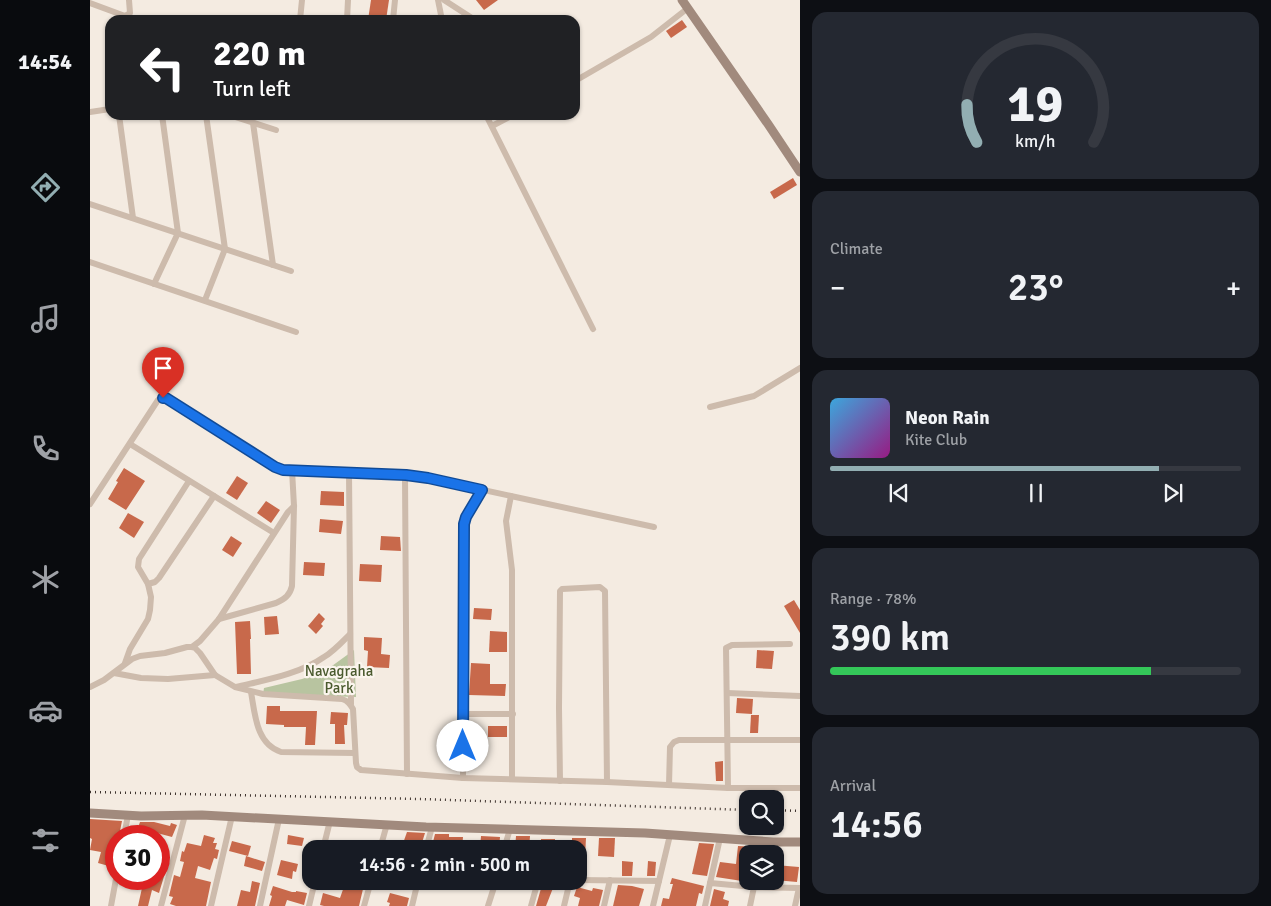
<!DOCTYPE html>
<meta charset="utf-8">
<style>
body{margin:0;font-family:Signika,sans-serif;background:#242831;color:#f1f3f6;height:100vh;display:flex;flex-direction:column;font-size:19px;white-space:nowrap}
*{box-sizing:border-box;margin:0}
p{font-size:16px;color:#9ea1a6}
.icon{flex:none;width:28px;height:28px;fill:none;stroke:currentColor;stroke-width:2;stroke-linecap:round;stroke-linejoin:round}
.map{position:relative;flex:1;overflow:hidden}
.drawer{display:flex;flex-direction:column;gap:12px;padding:12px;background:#0d0f14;width:471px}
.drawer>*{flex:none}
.hud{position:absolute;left:15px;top:15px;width:475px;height:105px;border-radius:15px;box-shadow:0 1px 4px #0004;background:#202124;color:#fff;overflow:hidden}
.tools{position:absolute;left:649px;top:790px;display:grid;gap:10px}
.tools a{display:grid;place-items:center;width:45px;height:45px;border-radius:10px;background:#171b24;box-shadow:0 1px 4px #0004;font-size:25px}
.speed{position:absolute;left:15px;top:825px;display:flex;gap:10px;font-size:25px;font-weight:700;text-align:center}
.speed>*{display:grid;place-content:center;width:65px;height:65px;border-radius:50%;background:#171b24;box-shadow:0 1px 4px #0004;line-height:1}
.speed .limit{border:8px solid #d22;background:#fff;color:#111}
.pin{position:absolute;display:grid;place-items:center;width:42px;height:42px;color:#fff;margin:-51px -21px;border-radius:50% 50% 50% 0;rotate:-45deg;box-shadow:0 0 5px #0007}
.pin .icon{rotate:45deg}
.me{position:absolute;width:55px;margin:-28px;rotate:0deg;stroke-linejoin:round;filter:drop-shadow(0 0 4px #0008)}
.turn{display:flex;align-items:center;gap:18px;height:105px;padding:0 25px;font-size:22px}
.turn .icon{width:65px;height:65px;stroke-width:2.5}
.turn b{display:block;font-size:35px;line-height:42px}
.big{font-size:38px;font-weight:600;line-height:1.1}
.drawer .widget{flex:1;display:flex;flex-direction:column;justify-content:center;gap:8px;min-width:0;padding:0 18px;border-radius:15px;background:#242831}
.drawer .dial{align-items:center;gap:0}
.dial svg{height:130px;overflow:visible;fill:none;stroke:#363941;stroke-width:7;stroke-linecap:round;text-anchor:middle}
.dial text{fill:#f1f3f6;stroke:none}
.song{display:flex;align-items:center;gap:15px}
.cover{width:60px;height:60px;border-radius:8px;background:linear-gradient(135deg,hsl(200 70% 55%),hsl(310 70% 35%))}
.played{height:5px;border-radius:2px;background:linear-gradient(90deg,#92aeb2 80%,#363941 80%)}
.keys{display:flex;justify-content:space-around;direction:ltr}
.heat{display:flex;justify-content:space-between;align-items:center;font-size:28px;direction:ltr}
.charge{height:8px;border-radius:4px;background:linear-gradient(90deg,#34c759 78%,#363941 0)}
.trip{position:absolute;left:212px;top:840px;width:285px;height:50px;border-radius:15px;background:#171b24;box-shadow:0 1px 4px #0004;font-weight:600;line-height:50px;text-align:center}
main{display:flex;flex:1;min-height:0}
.menu{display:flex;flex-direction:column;width:90px;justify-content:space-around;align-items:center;background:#090b0e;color:#9ea1a6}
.menu .icon{width:35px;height:35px}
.menu .on{color:#92aeb2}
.menu b{font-size:22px;color:#f1f3f6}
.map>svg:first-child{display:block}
.green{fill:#b8c4a0}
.building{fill:#c8694b}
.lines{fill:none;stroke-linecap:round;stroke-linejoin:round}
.street{stroke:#cdbbac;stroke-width:6}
.secondary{stroke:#a18a7d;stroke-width:9}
.rail{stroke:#3b302b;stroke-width:2.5;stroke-dasharray:1 4;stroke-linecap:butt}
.route-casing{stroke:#114b97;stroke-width:12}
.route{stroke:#1a73e8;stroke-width:9}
.labels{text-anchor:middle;stroke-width:4.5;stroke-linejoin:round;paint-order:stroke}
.park-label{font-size:15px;fill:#4a5a2e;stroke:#fbf5ee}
</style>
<main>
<nav class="menu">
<b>14:54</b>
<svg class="icon on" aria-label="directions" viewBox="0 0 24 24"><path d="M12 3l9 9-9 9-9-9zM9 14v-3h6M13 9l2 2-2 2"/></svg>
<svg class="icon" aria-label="music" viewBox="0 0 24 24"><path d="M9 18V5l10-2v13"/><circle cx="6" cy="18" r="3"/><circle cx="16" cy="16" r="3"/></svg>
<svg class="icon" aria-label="phone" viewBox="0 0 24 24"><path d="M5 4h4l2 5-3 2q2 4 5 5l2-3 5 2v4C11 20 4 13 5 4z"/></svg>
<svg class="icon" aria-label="climate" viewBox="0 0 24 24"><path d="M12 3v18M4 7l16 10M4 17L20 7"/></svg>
<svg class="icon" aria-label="car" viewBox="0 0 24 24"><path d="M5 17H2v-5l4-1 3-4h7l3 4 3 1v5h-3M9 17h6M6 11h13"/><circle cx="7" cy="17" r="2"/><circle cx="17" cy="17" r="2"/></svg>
<svg class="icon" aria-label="filters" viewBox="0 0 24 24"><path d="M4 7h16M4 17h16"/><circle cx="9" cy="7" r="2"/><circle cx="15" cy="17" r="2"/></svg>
</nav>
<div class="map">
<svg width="710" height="906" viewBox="0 0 710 906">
<rect width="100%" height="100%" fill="#f4ebe1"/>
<path class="green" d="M264 650 266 697 173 694 174 688 212 679 235 671Z"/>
<g class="building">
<path d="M281 0H299L296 20H278Z"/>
<path d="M386 0H408L394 10Z"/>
<path d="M592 20 597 27 581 38 576 31Z"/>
<path d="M703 178 707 185 684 199 680 192Z"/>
<path d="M34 468 55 481 36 510 18 499 28 482 26 481Z"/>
<path d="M147 476 158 483 147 500 136 493Z"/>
<path d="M231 491 254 492V506L230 505Z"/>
<path d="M176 501 190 510 181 523 167 513Z"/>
<path d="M38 513 54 522 44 538 29 528Z"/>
<path d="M230 519 253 521 251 534 229 532Z"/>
<path d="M141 536 152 543 143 557 132 550Z"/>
<path d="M291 536 310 537 311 551 290 550Z"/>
<path d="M214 562 235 563 234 576 213 575Z"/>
<path d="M270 564 292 565 291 582 269 581Z"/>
<path d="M704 600 710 610V633L694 606Z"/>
<path d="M384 608 402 609 401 620 383 619Z"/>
<path d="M229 613 235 619 231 624 233 626 226 634 218 626Z"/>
<path d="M187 616 189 634 175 635 174 617Z"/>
<path d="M160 621 161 639H160L161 674H147L145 622Z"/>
<path d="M400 631 417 632V652H399Z"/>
<path d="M274 637 292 638 291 654 300 655 299 668 277 667 278 651 274 650Z"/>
<path d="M667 650 684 651 682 669 666 668Z"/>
<path d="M381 663 400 664V684H416L415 696 379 695Z"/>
<path d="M647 698 663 699 662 714 646 713Z"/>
<path d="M177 706H190V711H227L225 745H215L216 727H194V725L176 724Z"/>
<path d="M241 712 258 713 257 725H254L255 744H245V724H240Z"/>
<path d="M661 715H669L668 733H660Z"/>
<rect x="398" y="726" width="19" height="11"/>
<path d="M633 761V781H626L625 762Z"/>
<path d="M0 819 32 821 29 836H26V868L8 863 11 852 0 850 2 839 0 838Z"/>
<path d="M50 822H64L80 826 81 823 87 825 82 837 67 833 66 836H45Z"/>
<path d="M317 832 335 833 330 849H311Z"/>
<path d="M345 834H359V837H373L372 849H343L342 846Z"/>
<path d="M114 835 125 838 123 843H127L125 849 129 850 127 859 124 858 120 870 108 866 105 878 121 882 116 906H86L80 904 83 897 79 896 84 875 90 877 94 862 90 861 92 851 94 852 97 843 111 846Z"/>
<path d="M198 835 214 838 212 846 197 844Z"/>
<path d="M391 836 410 837 409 849H390Z"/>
<path d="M426 836H440L439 849H425Z"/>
<path d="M482 838H496L495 858H489V849H482Z"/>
<path d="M509 838H525L524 857 508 856Z"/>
<rect x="451" y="839" width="14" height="10"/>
<path d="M142 841 161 846 158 856 139 851Z"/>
<path d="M609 843 624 844 617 876 602 874Z"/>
<path d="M648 846 683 848H690L689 854H658V863H655L652 881 626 877 630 862 646 864Z"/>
<path d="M156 856 175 862 172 871 154 866Z"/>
<path d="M191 860 208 864 206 872 203 871 202 879 187 875Z"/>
<path d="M532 861 543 862 542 876H532Z"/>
<path d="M558 861 566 862 565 876H557Z"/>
<path d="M685 865 709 867 707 882 685 880Z"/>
<path d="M69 871 75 873 69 893 62 890 58 906H48L52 888 31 879H69Z"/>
<path d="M582 878 614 886 612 894 609 893 606 906H571L573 898 579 899 583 884H580Z"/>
<path d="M162 881 170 883 165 906H147L151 890 160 892Z"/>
<path d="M256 881H268L266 887 273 889 269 906H234L230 905 233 893 250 898Z"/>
<path d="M452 885 463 888 456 906H446Z"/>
<path d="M528 885 542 886 554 889 549 906H523Z"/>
<path d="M183 886 202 892H206V891L217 893 214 905 197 900 195 906H179L182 896 180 895Z"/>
<path d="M487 887 502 891 503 888 513 890 509 906H488L490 898 484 896Z"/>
<path d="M624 889 635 892 633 899 639 901 638 906H620Z"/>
<path d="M300 893 319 898 317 906H299L300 903 297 902Z"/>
</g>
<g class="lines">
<g class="street">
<path d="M348 0 352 20"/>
<path d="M354 0 385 20"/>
<path d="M0 3 35 16 40 13 39 0"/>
<path d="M210 20 212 0"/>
<path d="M257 20 258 0"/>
<path d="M303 20 305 0"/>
<path d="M485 81 561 37 598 8"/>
<path d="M0 112 20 109"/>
<path d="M29 115 43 218"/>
<path d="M139 115 186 130"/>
<path d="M396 115 503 329"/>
<path d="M163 123 183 265"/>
<path d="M402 126 423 115"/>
<path d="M0 204 201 271"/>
<path d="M0 262 206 332"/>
<path d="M64 284 88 233 72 115"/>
<path d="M115 300 135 249 116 115"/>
<path d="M620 407 664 396 710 368"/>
<path d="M40 444 184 533"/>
<path d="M259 472 261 704"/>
<path d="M315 475 317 774"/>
<path d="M421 496 416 521 422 570V779"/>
<path d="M0 504 68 400 71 398H76L185 467 193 470 302 473 338 478 564 527"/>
<path d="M58 584 65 582 69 578 124 496"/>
<path d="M129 619 186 603C195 599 200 595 202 586L204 506 202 470"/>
<path d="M102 647 110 641 129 619 198 512 204 506"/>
<path d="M35 663 40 649 58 619 60 610 61 597 58 584 48 567 49 559 99 481"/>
<path d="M24 673 51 678 78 679 125 675"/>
<path d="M0 687 14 680 42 659 50 656 75 653 97 647H102L105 648 110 653 125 675 145 687 173 694 252 699C258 701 260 704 263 709L266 763 267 767 271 770 373 778 517 782 638 788H710"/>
<path d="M146 687C175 680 210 674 234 657 244 651 252 642 260 634"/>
<path d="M161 692C165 714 166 744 191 752L265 753"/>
<path d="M637 693 710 696"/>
<path d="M373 714H423"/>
<path d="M373 778 374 524 376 517 392 490"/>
<path d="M470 781 469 708 470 591 472 589 510 587 515 591 517 782"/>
<path d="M579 785 580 747 584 742 589 740H710"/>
<path d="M638 788 636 648 642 645 700 644"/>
<path d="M34 836 38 815"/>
<path d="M233 849 240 821"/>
<path d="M290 849 297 824"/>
<path d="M336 849 342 827"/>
<path d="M414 849 420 829"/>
<path d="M489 880 569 881"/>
<path d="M620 883 664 887"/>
<path d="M21 906 26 879"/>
<path d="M71 906 95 815"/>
<path d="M121 906 142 816"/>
<path d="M170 906 189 819"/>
<path d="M219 906 225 881"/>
<path d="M274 906 281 881"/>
<path d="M322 906 328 881"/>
<path d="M398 906 406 881"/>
<path d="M441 906 448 881"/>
<path d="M474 906 480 881"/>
<path d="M514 906 520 880"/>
<path d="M563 906 580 835"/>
<path d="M615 906 630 838"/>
<path d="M660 906 664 887 710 888"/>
<path d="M705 906 709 888"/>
</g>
<g class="secondary">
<path d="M592 0 678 124 710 172"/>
<path d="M0 813 51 816 112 815 336 827 555 833 683 842H710"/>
</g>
<g class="rail">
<path d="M0 792 330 799 658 810"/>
<path d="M685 810 710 811"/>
</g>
</g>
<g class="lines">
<defs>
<path id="route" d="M73 398H76L185 467 193 470 316 475 338 478 392 490 376 517 374 524 373 746"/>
</defs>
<use href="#route" class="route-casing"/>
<use href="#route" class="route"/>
</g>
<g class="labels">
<g class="park-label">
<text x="249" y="676">Navagraha<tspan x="249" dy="17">Park</tspan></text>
</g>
</g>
</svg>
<div class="tools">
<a><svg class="icon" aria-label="search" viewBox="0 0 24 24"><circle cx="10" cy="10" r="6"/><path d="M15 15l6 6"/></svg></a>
<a><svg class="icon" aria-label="layers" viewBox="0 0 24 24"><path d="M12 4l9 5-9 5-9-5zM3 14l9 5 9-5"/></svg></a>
</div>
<div class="speed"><div class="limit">30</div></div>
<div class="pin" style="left:73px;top:398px;background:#d93025"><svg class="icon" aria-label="arrive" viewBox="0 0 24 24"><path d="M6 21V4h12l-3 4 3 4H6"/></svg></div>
<svg class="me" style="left:373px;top:746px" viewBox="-20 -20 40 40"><circle r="19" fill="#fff"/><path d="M0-13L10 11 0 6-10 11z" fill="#1a73e8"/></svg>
<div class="trip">14:56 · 2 min · 500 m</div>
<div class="hud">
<div class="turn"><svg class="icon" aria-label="left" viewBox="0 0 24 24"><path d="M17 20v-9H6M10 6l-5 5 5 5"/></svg><div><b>220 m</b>Turn left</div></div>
</div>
</div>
<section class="drawer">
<div class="widget dial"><svg viewBox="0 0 100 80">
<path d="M14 69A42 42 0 1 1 86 69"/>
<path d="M14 69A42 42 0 0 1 8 46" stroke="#92aeb2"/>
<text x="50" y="56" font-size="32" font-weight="700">19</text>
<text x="50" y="72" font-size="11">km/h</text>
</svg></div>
<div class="widget"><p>Climate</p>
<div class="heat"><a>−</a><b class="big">23°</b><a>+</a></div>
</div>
<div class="widget">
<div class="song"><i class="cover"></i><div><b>Neon Rain</b><p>Kite Club</p></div></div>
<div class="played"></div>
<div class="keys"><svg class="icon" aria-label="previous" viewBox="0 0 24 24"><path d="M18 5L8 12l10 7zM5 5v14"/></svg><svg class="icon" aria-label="pause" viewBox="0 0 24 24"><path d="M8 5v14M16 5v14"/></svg><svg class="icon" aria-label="next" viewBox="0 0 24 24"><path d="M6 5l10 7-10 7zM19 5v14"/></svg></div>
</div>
<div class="widget"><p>Range · 78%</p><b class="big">390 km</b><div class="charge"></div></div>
<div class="widget"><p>Arrival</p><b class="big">14:56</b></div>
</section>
</main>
